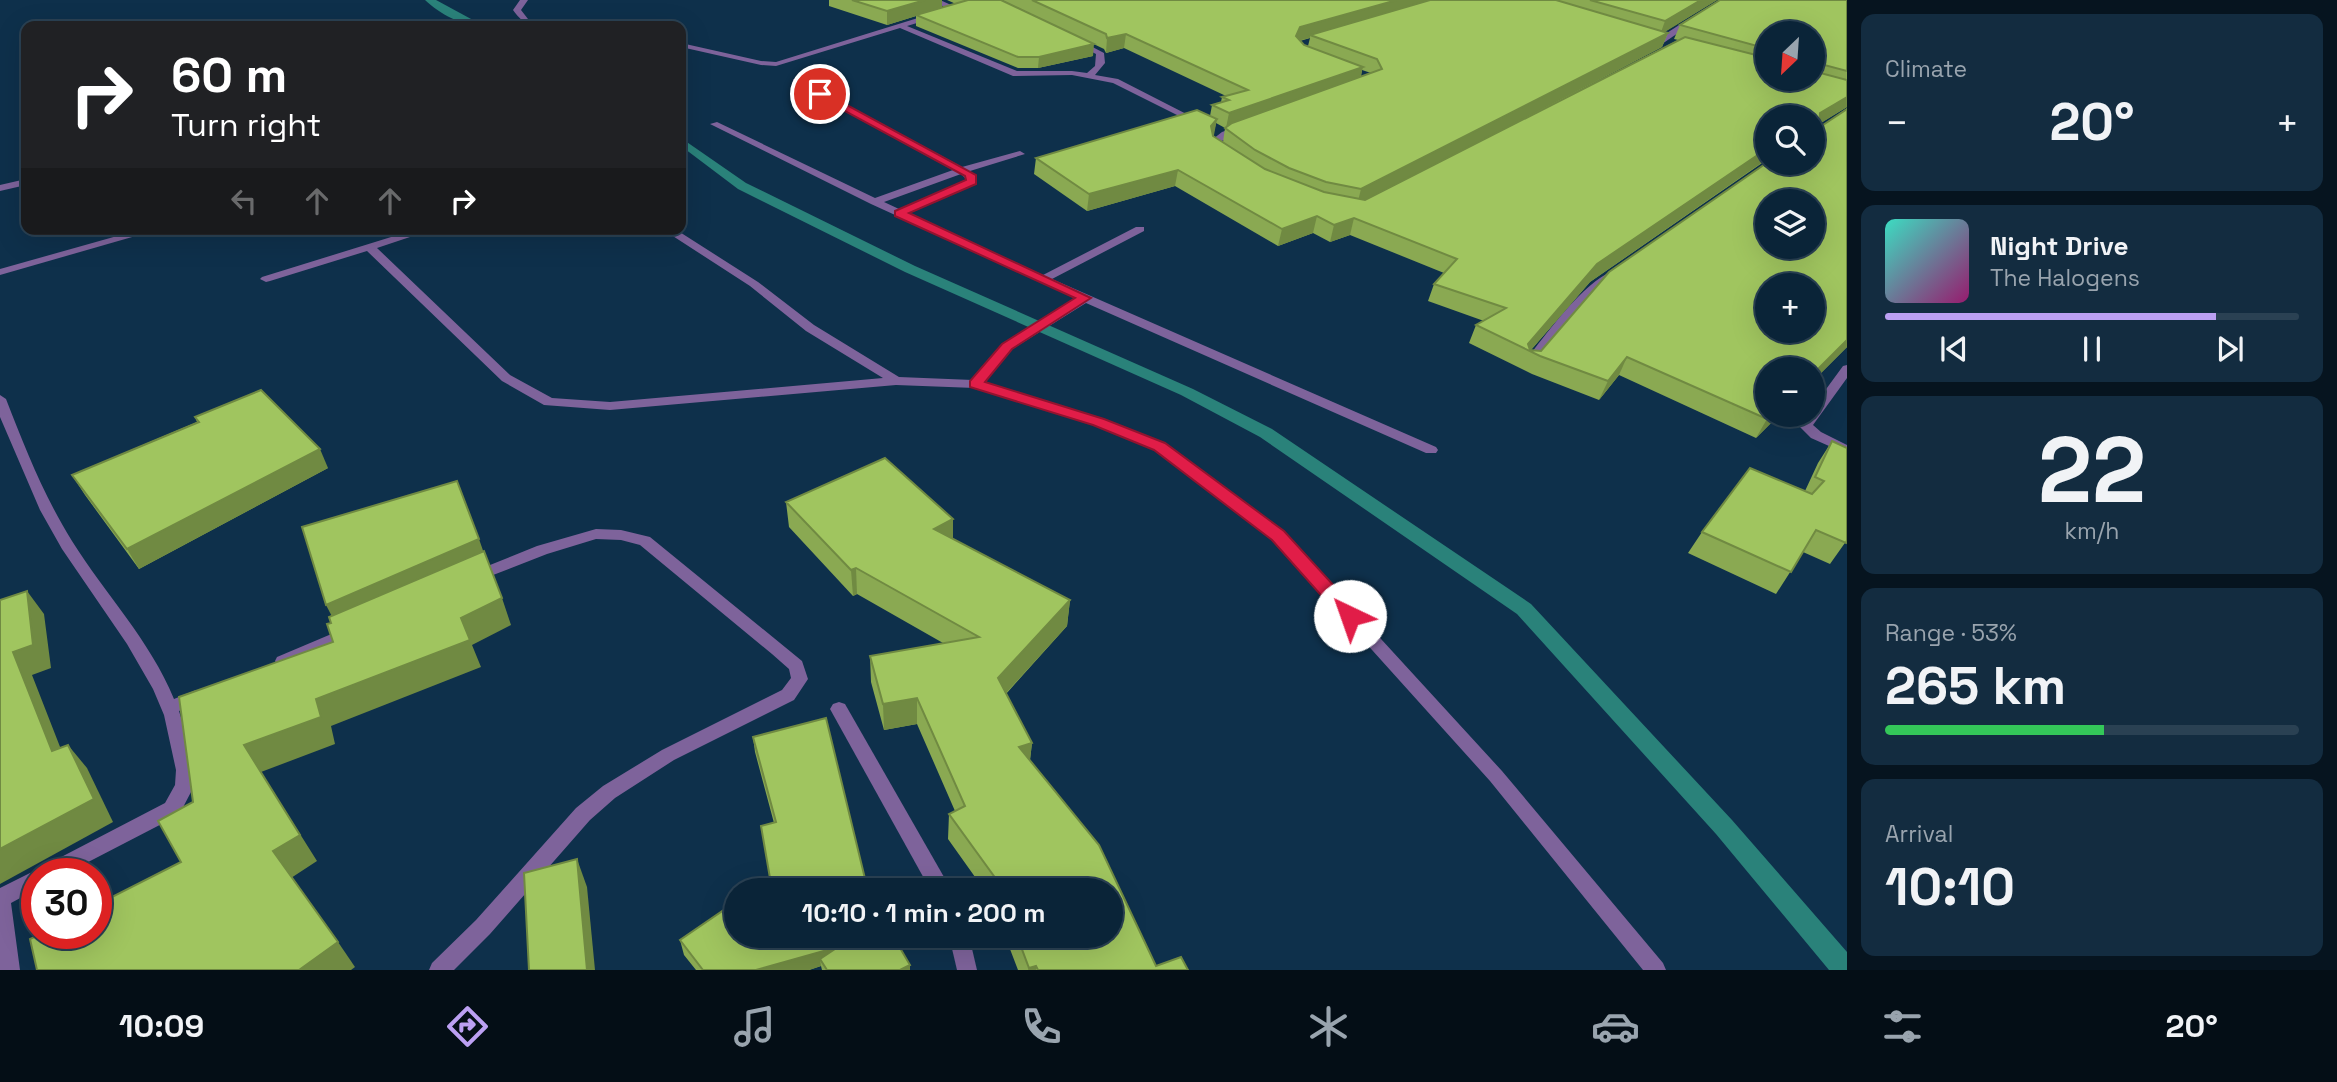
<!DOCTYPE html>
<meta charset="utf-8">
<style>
body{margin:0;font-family:"Space Grotesk",sans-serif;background:#132c40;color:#f1f3f6;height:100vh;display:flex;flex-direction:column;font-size:26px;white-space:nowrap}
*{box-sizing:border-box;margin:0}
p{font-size:23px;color:#99a4ae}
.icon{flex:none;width:38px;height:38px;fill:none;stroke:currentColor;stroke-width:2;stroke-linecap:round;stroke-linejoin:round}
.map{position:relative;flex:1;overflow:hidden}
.sheet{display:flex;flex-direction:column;gap:14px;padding:14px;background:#06141f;width:490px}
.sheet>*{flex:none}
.guide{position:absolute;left:21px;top:21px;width:665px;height:214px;border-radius:14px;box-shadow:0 7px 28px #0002,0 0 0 2px #2a4153;background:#202124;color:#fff;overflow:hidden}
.needle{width:46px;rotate:205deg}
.tools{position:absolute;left:1755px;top:21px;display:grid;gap:14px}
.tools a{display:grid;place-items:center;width:70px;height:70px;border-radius:50%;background:#0a2438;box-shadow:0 7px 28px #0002,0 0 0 2px #2a4153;font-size:35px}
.speed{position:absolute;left:21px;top:858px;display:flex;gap:14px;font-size:35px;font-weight:700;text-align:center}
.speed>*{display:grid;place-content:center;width:91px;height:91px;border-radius:50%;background:#0a2438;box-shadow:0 7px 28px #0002,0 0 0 2px #2a4153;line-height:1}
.speed .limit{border:10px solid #d22;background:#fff;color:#111}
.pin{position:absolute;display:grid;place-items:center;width:60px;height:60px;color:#fff;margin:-30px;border:4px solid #fff;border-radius:50%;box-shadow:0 2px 7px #0007}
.me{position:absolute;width:77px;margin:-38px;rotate:318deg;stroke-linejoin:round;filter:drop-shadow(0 0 5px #0008)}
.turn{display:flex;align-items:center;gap:24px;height:147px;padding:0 35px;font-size:32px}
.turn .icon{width:91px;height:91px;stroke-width:2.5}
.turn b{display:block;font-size:49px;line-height:60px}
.lanes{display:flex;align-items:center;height:66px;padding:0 35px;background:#0003;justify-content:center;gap:35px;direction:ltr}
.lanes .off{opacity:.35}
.big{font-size:52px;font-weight:600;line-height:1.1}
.sheet .tile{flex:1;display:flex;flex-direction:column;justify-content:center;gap:10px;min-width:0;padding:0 24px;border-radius:14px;background:#132c40}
.sheet .dial{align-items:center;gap:0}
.dial b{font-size:91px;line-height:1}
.song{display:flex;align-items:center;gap:21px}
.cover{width:84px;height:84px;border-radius:10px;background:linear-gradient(135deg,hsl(170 70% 55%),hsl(320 70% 35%))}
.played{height:7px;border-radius:4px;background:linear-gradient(90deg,#bca0f2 80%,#2a4153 80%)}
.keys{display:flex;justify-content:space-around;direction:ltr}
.heat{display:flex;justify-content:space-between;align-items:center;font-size:38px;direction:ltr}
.charge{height:10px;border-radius:5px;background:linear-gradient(90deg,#34c759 53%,#2a4153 0)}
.trip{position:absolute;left:724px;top:878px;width:399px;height:70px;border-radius:35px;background:#0a2438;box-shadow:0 7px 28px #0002,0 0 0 2px #2a4153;font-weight:600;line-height:70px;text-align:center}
.dock{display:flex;height:112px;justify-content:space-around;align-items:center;background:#040e16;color:#99a4ae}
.dock .icon{width:49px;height:49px}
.dock .selected{color:#bca0f2}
.dock b{font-size:32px;color:#f1f3f6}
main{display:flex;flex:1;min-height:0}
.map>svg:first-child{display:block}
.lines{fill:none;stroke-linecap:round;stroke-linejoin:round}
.stream{fill:#2a827a;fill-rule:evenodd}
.street{fill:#7e639b;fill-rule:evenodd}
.wall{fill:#8aa952;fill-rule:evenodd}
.shaded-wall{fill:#708a42}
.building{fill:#a0c55f;stroke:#708a42;stroke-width:2;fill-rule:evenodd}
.route{fill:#e11d48;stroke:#92132f;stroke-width:2}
</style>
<main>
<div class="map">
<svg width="1847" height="970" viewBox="0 0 1847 970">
<rect width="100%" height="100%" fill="#0e304b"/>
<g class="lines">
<g class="stream">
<path d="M425 0H436L484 26C463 27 440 14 425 0Z"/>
<path d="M681 138 746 183 915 266 1193 389 1272 429 1531 604 1732 820 1847 952V970H1829L1716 834 1517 614 1260 437 1181 395 905 272 738 189 681 146Z"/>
</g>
<g class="street">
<path d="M520 0H528L521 10 528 19 543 26C527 26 522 22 513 10Z"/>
<path d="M930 0H940L960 9 953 11Z"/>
<path d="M934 13H937V17L907 26 1017 71H1072L1087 73 1095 66 1096 54 1074 43 1081 41 1104 53 1105 63 1095 75 1118 79 1202 122 1195 124 1113 83 1072 75 1013 76 900 28 776 66 761 65 681 47V43L761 61 776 62Z"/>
<path d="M1690 18 1697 20 1662 44H1656V40Z"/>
<path d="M793 79H799L962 167 1020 151 1025 154 970 171 975 175V183L907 213 1043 275 1136 227H1144V231L1052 279 1436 447 1438 450 1436 453H1426L1086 303 1011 350 984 382 1103 419 1164 444 1283 532 1502 771 1663 963 1666 970H1643L1490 781 1273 540 1154 450 1093 425 975 388 896 385 610 410 544 405 502 381 367 251 270 281 266 282 260 279 262 277 417 229H434L377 248 510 375 552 398 610 402 883 378 806 331 750 286 662 229H675L758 282 814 325 899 377 973 380 1003 344 1077 298 871 204 710 124 717 122 875 198 953 170 793 83ZM961 174 967 180 899 209 884 202Z"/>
<path d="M1239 126 1247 128 1220 142V147L1225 151V155H1219L1212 150 1213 139 1222 132Z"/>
<path d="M26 179V185L0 191V185Z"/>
<path d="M142 229H160L0 275V269Z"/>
<path d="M1613 271 1619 274 1617 276 1582 307 1533 367H1525L1523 364 1525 361C1545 336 1583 282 1613 271Z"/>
<path d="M1847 365V378L1813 425 1821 432 1847 445V454L1811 438 1799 426 1807 415H1813V407L1843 366Z"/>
<path d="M0 395 6 399C25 448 44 496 72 541 105 594 150 640 174 699L196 690 202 692 204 697 202 702 179 711 189 744 194 778 191 792 179 815 67 873H37V889L11 903 20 970H0V888L30 873 40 871 42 867 165 803 175 785 176 770 164 715 153 689 127 644 62 549 40 510 0 417Z"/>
<path d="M596 529 621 530 650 537 802 661 808 679 794 700 674 760 615 798 590 820 490 934 454 970H429L432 963 476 920 576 808 603 786 662 750 782 690 791 678 789 669 772 654 640 545 621 540 596 539 547 554 475 582 470 581 467 577 470 573 537 546Z"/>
<path d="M348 627 354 629 356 633 354 637 283 667 277 665 275 661 277 657Z"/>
<path d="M839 702 845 704 952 891H931L830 709 833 704Z"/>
<path d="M949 936H969L977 970H957Z"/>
</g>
</g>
<g class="wall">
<path d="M829 0H942V8L956 4 947 0H1001L1093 56 1038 68H1018L916 26V16L887 25 829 6Z"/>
<path d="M1002 0H1717L1664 32 1668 33 1662 47 1555 103 1678 40 1674 39 1680 25 1847 0V107L1819 124 1823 125 1847 109V347L1813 381V369L1779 415 1756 438 1619 375 1599 400 1532 374 1469 343 1476 325 1484 321 1428 301 1434 284 1444 273 1350 235 1330 242 1313 233 1278 246 1175 186 1087 211 1034 174 1036 158 1210 116 1212 105 1221 102 1222 97 1226 96 1124 48 1106 53 1104 49ZM1768 33H1813V79H1768ZM1310 38 1308 46 1304 45 1300 41ZM1362 70 1371 73 1361 77ZM1768 117 1813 163 1541 351 1531 350 1590 282 1768 159ZM1216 123 1225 128 1223 142 1213 136Z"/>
<path d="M195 417 328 468 139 569 85 495 72 475 197 422Z"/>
<path d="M1832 441 1847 540 1830 564 1803 552 1776 594 1688 553 1702 532 1805 491 1818 463Z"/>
<path d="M885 458 953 519V539L1070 600 1067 626 1006 694 1032 743 1030 760 1099 845 1156 966 1181 957 1188 970H1018L1005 936H1111V891H985L948 839 949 814 955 811 917 724 884 730 871 682 870 656 943 643 857 594 853 596 789 527 786 502Z"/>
<path d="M753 737 868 891 770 878 774 823 755 752Z"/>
<path d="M680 940 910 965V970H822L821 966 809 970H696L684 955Z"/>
</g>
<g class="shaded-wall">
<path d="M925 0H942V8L916 15V16L887 25V11Z"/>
<path d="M1397 0H1441L1310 35V38L1297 41 1296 36 1300 27Z"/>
<path d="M1701 0H1717L1660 35 1665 21Z"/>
<path d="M1668 33 1662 47 1357 205 1361 189Z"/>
<path d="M1126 34 1124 48 1106 53 1107 38Z"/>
<path d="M1094 44 1093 56 1038 68 1039 57Z"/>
<path d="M1363 67 1359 82 1226 128 1229 113Z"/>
<path d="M1847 97V107L1813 128 1820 113Z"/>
<path d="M1217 119 1214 135 1208 141 1211 126Z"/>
<path d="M1768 148 1767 159 1590 282 1530 351 1528 344 1597 264Z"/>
<path d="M1178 170 1175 186 1087 211 1089 194Z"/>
<path d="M1317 216 1313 233 1278 246 1282 229Z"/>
<path d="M1354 218 1350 235 1330 242 1334 225Z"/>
<path d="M1847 340V347L1813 381V374Z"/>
<path d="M1627 357 1619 375 1599 400 1608 381Z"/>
<path d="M1771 415H1779L1756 438 1767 419Z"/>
<path d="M320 449 328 468 139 569 127 549Z"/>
<path d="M953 519V545L934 529Z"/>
<path d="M479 539 487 562 338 628 326 605Z"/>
<path d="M856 568 857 594 853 596 851 570Z"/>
<path d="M27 591 44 614 51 668 32 675 71 775 52 751 13 652Z"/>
<path d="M502 598 511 625 472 645 481 667 331 726 335 744 261 772 317 861 291 878 273 851 244 745 316 699 461 618Z"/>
<path d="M1070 600 1067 626 996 704 998 678Z"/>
<path d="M917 698V724L884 730 883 704Z"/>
<path d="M1032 743 1029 768 1019 747Z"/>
<path d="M68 745 87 768 113 822 0 884V849Z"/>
<path d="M577 859 587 887 595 970H587Z"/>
<path d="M338 942 355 967 351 970H299Z"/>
<path d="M838 947 820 959 821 966 809 970H756Z"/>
<path d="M910 965V970H900Z"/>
<path d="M1036 966V970H1028L1029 968Z"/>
</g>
<g class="building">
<path d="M852 0H925L887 11Z"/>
<path d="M968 0H1001L1094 44 1039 57H1018L916 15Z"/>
<path d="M1032 0H1397L1300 27 1296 36 1304 45 1363 67 1229 113 1212 105 1229 100 1222 97 1248 90 1126 34 1107 38 1106 34Z"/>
<path d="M1430 0H1556L1668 33 1361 189 1326 182 1289 168 1255 150 1225 128 1232 123 1382 69 1377 59 1310 35Z"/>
<path d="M1590 0H1701L1665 21Z"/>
<path d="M1720 0H1847V71L1813 62V33H1768V49L1680 25Z"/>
<path d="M1685 37 1768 58V79H1813V71L1847 80V97L1820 113 1819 124 1823 125 1847 109V340L1813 374V369H1768V415H1771L1767 419 1627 357 1608 381 1540 356 1476 325 1506 308 1434 284 1457 259 1354 218 1334 225 1317 216 1282 229 1178 170 1089 194 1036 158 1197 110 1217 119 1211 126 1213 136 1265 169 1324 192 1365 200ZM1768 117H1813V163L1768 162 1609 272 1541 351 1530 350 1528 344 1597 264 1768 148ZM1768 201H1813V247H1768ZM1768 285H1813V331H1768Z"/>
<path d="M261 390 320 449 127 549 72 475 199 422 195 417Z"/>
<path d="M1832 441 1847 448V540L1846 543 1816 530 1791 572 1702 532 1750 468 1812 494 1824 481 1815 477Z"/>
<path d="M885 458 953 519 934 529 1070 600 998 678 1032 743 1019 747 1099 845 1156 966 1181 957 1188 970H1038L1036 966 1029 968 1017 936H1111V891H1000L996 879 949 814 965 806 917 698 883 704 870 656 979 637 856 568 851 570 786 502Z"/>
<path d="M457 481 479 539 326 605 302 527Z"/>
<path d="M484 551 502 598 461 618 470 640 316 699 321 717 244 745 300 835 273 851 338 942 299 970H37L30 939 43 933H96V905L181 862 158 821 193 802 179 697 333 642 327 624 331 623 329 617Z"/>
<path d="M27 591 33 645 13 652 52 751 68 745 94 799 0 849V600Z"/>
<path d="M826 718 868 891H751L770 878 761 826 776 822 753 737Z"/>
<path d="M577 859 587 970H529L524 873Z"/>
<path d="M737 901V936H893L910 965 900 970H827L820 959 838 947 756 970H703L680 940Z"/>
</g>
<path class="route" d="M817 92H823L976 175V184L909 213 1091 298 1012 349 985 382 1104 419 1165 443 1284 531 1357 611 1359 616 1357 621H1344L1272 540 1154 450 1093 425 970 387V381L1002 344 1075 298 895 216V211L966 180 965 176 817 96Z"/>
</svg>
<div class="tools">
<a><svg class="needle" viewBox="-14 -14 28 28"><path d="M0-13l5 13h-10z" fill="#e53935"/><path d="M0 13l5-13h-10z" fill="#99a4ae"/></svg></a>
<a><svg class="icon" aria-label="search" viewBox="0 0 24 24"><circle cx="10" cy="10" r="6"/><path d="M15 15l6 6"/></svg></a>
<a><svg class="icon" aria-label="layers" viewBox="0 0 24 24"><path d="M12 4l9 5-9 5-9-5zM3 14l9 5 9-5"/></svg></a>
<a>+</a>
<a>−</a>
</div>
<div class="speed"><div class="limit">30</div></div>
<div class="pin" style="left:820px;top:94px;background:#d93025"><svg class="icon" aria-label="arrive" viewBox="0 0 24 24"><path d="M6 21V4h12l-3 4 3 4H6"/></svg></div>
<svg class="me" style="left:1350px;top:616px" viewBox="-20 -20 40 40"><circle r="19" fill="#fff"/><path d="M0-13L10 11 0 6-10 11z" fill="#e11d48"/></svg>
<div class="trip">10:10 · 1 min · 200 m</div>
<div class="guide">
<div class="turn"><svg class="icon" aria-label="right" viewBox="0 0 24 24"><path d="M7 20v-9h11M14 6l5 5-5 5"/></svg><div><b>60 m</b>Turn right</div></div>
<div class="lanes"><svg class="icon off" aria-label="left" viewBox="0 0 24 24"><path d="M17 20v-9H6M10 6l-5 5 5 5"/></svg><svg class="icon off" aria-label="ahead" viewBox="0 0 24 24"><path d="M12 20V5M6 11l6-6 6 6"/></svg><svg class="icon off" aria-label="ahead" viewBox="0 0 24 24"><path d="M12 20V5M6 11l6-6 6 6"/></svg><svg class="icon" aria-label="right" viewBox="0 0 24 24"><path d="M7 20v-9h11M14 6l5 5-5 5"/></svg></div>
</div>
</div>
<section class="sheet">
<div class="tile"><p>Climate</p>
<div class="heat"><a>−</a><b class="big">20°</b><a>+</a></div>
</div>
<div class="tile">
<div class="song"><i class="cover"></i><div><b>Night Drive</b><p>The Halogens</p></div></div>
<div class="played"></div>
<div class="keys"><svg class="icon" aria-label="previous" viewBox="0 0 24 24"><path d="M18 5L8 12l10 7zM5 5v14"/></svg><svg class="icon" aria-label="pause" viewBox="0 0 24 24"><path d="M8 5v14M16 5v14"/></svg><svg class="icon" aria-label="next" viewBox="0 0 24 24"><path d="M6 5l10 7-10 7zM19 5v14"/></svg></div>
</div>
<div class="tile dial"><b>22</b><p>km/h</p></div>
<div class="tile"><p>Range · 53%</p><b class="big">265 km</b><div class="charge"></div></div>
<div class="tile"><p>Arrival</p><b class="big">10:10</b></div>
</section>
</main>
<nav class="dock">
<b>10:09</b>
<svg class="icon selected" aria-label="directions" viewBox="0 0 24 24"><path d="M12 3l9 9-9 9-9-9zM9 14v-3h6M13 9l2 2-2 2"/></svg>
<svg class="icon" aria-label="music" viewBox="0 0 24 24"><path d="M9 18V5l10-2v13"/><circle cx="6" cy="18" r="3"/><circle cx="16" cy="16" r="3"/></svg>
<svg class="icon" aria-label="phone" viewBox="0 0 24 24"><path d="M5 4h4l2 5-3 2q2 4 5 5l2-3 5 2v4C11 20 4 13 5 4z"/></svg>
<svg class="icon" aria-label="climate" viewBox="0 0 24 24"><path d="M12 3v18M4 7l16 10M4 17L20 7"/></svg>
<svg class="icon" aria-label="car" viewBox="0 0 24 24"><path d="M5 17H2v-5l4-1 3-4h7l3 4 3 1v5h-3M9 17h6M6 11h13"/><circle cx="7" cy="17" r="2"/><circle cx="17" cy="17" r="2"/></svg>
<svg class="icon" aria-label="filters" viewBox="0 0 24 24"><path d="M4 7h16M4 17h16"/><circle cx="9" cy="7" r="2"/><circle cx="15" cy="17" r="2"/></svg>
<b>20°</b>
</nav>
